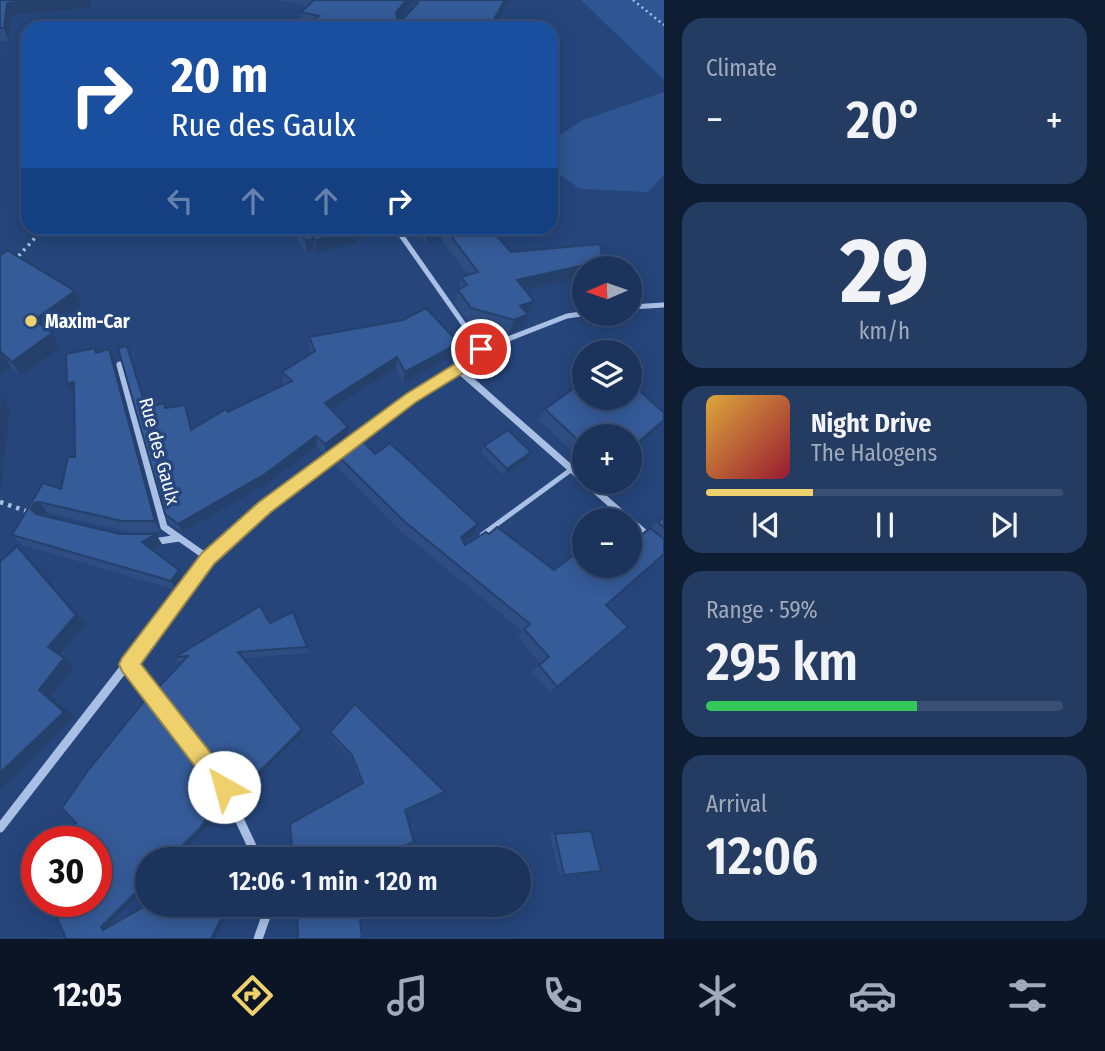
<!DOCTYPE html>
<meta charset="utf-8">
<style>
body{margin:0;font-family:"Fira Sans Condensed",sans-serif;background:#253c62;color:#f1f3f6;height:100vh;display:flex;flex-direction:column;font-size:26px;white-space:nowrap}
*{box-sizing:border-box;margin:0}
p{font-size:23px;color:#a0aabb}
.icon{flex:none;width:38px;height:38px;fill:none;stroke:currentColor;stroke-width:2;stroke-linecap:round;stroke-linejoin:round}
.map{position:relative;flex:1;overflow:hidden}
.drawer{display:flex;flex-direction:column;gap:18px;padding:18px;background:#0f1d33;width:441px}
.drawer>*{flex:none}
.banner{position:absolute;left:21px;top:21px;width:537px;height:214px;border-radius:21px;box-shadow:0 4px 18px #0003,0 0 0 2px #3a4f72;background:#1a4fa0;color:#fff;overflow:hidden}
.needle{width:46px;rotate:268deg}
.controls{position:absolute;left:572px;top:256px;display:grid;gap:14px}
.controls a{display:grid;place-items:center;width:70px;height:70px;border-radius:50%;background:#1c345c;box-shadow:0 4px 18px #0003,0 0 0 2px #3a4f72;font-size:35px}
.speed{position:absolute;left:21px;top:826px;display:flex;gap:14px;font-size:35px;font-weight:700;text-align:center}
.speed>*{display:grid;place-content:center;width:91px;height:91px;border-radius:50%;background:#1c345c;box-shadow:0 4px 18px #0003,0 0 0 2px #3a4f72;line-height:1}
.speed .limit{border:10px solid #d22;background:#fff;color:#111}
.pin{position:absolute;display:grid;place-items:center;width:60px;height:60px;color:#fff;margin:-30px;border:4px solid #fff;border-radius:50%;box-shadow:0 2px 7px #0007}
.me{position:absolute;width:77px;margin:-38px;rotate:322deg;stroke-linejoin:round;filter:drop-shadow(0 0 5px #0008)}
.turn{display:flex;align-items:center;gap:24px;height:147px;padding:0 35px;font-size:32px}
.turn .icon{width:91px;height:91px;stroke-width:2.5}
.turn b{display:block;font-size:49px;line-height:60px}
.lanes{display:flex;align-items:center;height:66px;padding:0 35px;background:#0003;justify-content:center;gap:35px;direction:ltr}
.lanes .off{opacity:.35}
.big{font-size:52px;font-weight:600;line-height:1.1}
.drawer .widget{flex:1;display:flex;flex-direction:column;justify-content:center;gap:10px;min-width:0;padding:0 24px;border-radius:21px;background:#253c62}
.drawer .dial{align-items:center;gap:0}
.dial b{font-size:91px;line-height:1}
.song{display:flex;align-items:center;gap:21px}
.cover{width:84px;height:84px;border-radius:10px;background:linear-gradient(135deg,hsl(40 70% 55%),hsl(350 70% 35%))}
.played{height:7px;border-radius:4px;background:linear-gradient(90deg,#eed06d 30%,#3a4f72 30%)}
.keys{display:flex;justify-content:space-around;direction:ltr}
.heat{display:flex;justify-content:space-between;align-items:center;font-size:38px;direction:ltr}
.charge{height:10px;border-radius:5px;background:linear-gradient(90deg,#34c759 59%,#3a4f72 0)}
.trip{position:absolute;left:135px;top:847px;width:396px;height:70px;border-radius:35px;background:#1c345c;box-shadow:0 4px 18px #0003,0 0 0 2px #3a4f72;font-weight:600;line-height:70px;text-align:center}
.tab-bar{display:flex;height:112px;justify-content:space-around;align-items:center;background:#0b1525;color:#a0aabb}
.tab-bar .icon{width:49px;height:49px}
.tab-bar .current{color:#eed06d}
.tab-bar b{font-size:32px;color:#f1f3f6}
main{display:flex;flex:1;min-height:0}
.map>svg:first-child{display:block}
.green{fill:#2f5692}
.lines{fill:none;stroke-linecap:round;stroke-linejoin:round}
.path-far2{stroke:#a9c0e4;stroke-width:2.5;stroke-dasharray:2 3.5;stroke-linecap:butt}
.path-far1{stroke:#a9c0e4;stroke-width:3.5;stroke-dasharray:2.5 4.5;stroke-linecap:butt}
.path{stroke:#a9c0e4;stroke-width:4.5;stroke-dasharray:3.5 5;stroke-linecap:butt}
.service{stroke:#a9c0e4;stroke-width:5}
.minor-far2{stroke:#a9c0e4;stroke-width:5}
.minor-far1{stroke:#a9c0e4;stroke-width:7}
.minor{stroke:#a9c0e4;stroke-width:9}
.wall{fill:#2e4e83}
.shaded-wall{fill:#25406a}
.building{fill:#355b98;stroke:#25406a;stroke-width:2}
.route{fill:#eed06d;stroke:#9b8747;stroke-width:2}
.poi-dot{fill:#eed06d;stroke:#25457b;stroke-width:2.5}
.labels{text-anchor:middle;stroke-width:7;stroke-linejoin:round;paint-order:stroke}
.poi-label{font-size:19px;font-weight:bold;fill:#fff;stroke:#25457b;text-anchor:start}
.street-label{font-size:19px;fill:#fff;stroke:#25457b}
</style>
<main>
<div class="map">
<svg width="664" height="939" viewBox="0 0 664 939">
<rect width="100%" height="100%" fill="#25457b"/>
<g class="green">
<path d="M581 0H664V80Z"/>
<path d="M664 92V175L648 192 580 189 551 168V141L583 120Z"/>
</g>
<g class="lines">
<path class="path-far2" d="M633 0 664 25"/>
<path class="path-far1" d="M14 261 44 228"/>
<path class="path" d="M0 502 29 512"/>
<path class="service" d="M482 535 572 469"/>
<g class="minor-far2">
<path d="M396 228 481 349"/>
<path d="M630 307 664 305"/>
<path d="M480 350 567 316 588 313"/>
</g>
<g class="minor-far1">
<path d="M120 365 164 527 208 558"/>
<path d="M458 369 584 480"/>
<path d="M352 442 411 398 458 369 483 348"/>
<path d="M585 481 629 520"/>
<path d="M630 520 664 550"/>
<path d="M153 542 179 538"/>
<path d="M172 606 208 558 265 507 340 451"/>
</g>
<g class="minor">
<path d="M129 664 224 787 258 859"/>
<path d="M0 828 173 605"/>
<path d="M258 939 270 905"/>
</g>
</g>
<g class="wall">
<path d="M0 0 90 8 12 15 9 41H0Z"/>
<path d="M278 0H414L400 19H403L417 4 419 0H509L494 28H305L307 26 302 25 301 12 307 6Z"/>
<path d="M292 228H355L357 243 315 253 314 251 306 253Z"/>
<path d="M415 228H490L511 252 584 268V277L525 290 534 301 524 327 509 333 468 321 455 303 461 277 468 275 441 239 426 243Z"/>
<path d="M0 256 75 291 82 306 48 331 60 348 21 376 11 367 0 374Z"/>
<path d="M309 337 459 343 456 354 403 383 396 368 331 409 348 438 325 454 317 446 267 484 182 532 169 523 165 514 131 357 147 408 164 403 166 408 185 405 192 429 285 384 283 383 282 372 311 353 309 348Z"/>
<path d="M97 352 115 362 160 532H129L48 513 43 514V516L162 544 152 550 179 570 184 580 176 590 22 545 12 535 43 483 61 489 75 457Z"/>
<path d="M545 409 659 427 630 436H584V463L539 420Z"/>
<path d="M484 446 531 452 528 459 504 475 481 452Z"/>
<path d="M334 452 375 454 478 524 474 534 463 542 465 545 489 534 554 570 604 566 664 517V554L606 605 557 687 549 692 532 672 541 664 518 637 522 631 402 532 334 463Z"/>
<path d="M270 623 307 647 308 653 243 658 302 729 303 733 252 783 244 773 233 790 182 663H180L175 657Z"/>
<path d="M330 732 406 810 377 857 361 784 352 759 330 736Z"/>
<path d="M591 831 564 875 559 874 550 834Z"/>
</g>
<g class="shaded-wall">
<path d="M36 0H91L90 8 12 15 9 41 4 28 7 3Z"/>
<path d="M406 0H414L395 25 396 13Z"/>
<path d="M505 0H509L494 28H489Z"/>
<path d="M435 228H443L441 239 426 243 428 229Z"/>
<path d="M357 230V243L315 253V240Z"/>
<path d="M314 238V251L306 253 305 240Z"/>
<path d="M603 261 600 268H584V277L512 293 517 280Z"/>
<path d="M75 291 82 306 42 335 34 320Z"/>
<path d="M534 301 524 327 509 333 520 306Z"/>
<path d="M52 333 60 348 21 376 12 362Z"/>
<path d="M459 343 456 354 403 383 405 372Z"/>
<path d="M127 346 131 357 151 419 146 408Z"/>
<path d="M109 349 115 362 160 532 155 521Z"/>
<path d="M1 352 11 367 0 374V353Z"/>
<path d="M397 357 396 368 325 413V403Z"/>
<path d="M74 382 75 397 67 383Z"/>
<path d="M2 396 10 407 1 491 0 490V410Z"/>
<path d="M664 420 659 427 630 453V449Z"/>
<path d="M348 427V438L325 454V444Z"/>
<path d="M316 436 317 446 267 484 182 532 178 524Z"/>
<path d="M531 452 528 459 504 475 507 469Z"/>
<path d="M39 502 48 513 43 514 41 520 31 509 34 503Z"/>
<path d="M478 524 474 534 458 546 461 537Z"/>
<path d="M156 534 162 544 148 552 142 542Z"/>
<path d="M17 546 28 557 86 624 59 655 48 647Z"/>
<path d="M179 570 184 580 176 590 171 581Z"/>
<path d="M64 658 74 666 51 697 75 717 0 790V773L39 690Z"/>
<path d="M145 700 153 706 218 791 224 803 206 829 175 859H169Z"/>
<path d="M302 729 303 733 252 783 250 781Z"/>
<path d="M242 770 245 772 233 790 230 788Z"/>
<path d="M147 881V887L111 923 113 926 103 930 101 927Z"/>
<path d="M228 905H231L214 939H211Z"/>
<path d="M298 905H301L314 912 313 915 297 906Z"/>
</g>
<g class="building">
<path d="M0 0H36L7 3 4 28H0Z"/>
<path d="M314 0H406L396 13 397 19H403L417 4 419 0H505L489 28H305L319 16 301 12Z"/>
<path d="M298 228H355L357 230 315 240 314 238 305 240Z"/>
<path d="M445 228H490L511 252 600 244 603 261 517 280 534 301 520 306 528 314 514 320 471 308 458 290 467 285 461 277 478 272Z"/>
<path d="M7 250 75 291 34 320 52 333 12 362 1 352 0 353V256Z"/>
<path d="M426 308 459 343 405 372 397 357 325 403 348 427 325 444 316 436 265 474 178 524 165 514 118 348 127 346 146 408 164 403 165 408 185 405 191 430 226 409 228 412 292 381 282 372 315 351 309 337 403 320Z"/>
<path d="M95 348 96 353 109 349 155 521H122L39 502 34 503 31 509 36 514 120 534H156L142 542 179 570 171 581 12 535 43 483 61 489 68 457H75L74 382 67 383 66 354Z"/>
<path d="M584 381V397H630V382L664 413V420L630 449V436H584V446L545 409Z"/>
<path d="M508 430 531 452 507 469 484 446Z"/>
<path d="M357 435 375 454 390 443 478 524 461 537 465 545 486 532 489 534 497 527 554 570 584 547V565H630V544L650 528 664 539V554L606 605 628 627 557 687 539 665 549 657 524 629 530 624 405 522 334 452Z"/>
<path d="M664 517V528L658 522Z"/>
<path d="M17 546 76 615 48 647 64 658 39 690 64 712 0 773V562Z"/>
<path d="M260 606 270 623 293 612 307 647 238 652 302 729 250 781 242 770 230 788 156 690 188 656 175 657Z"/>
<path d="M145 700 213 788 219 801 200 828 169 859H147V881L101 927 103 930 147 905H228L211 939H66L50 901H96V842H53L76 823 62 808 89 769Z"/>
<path d="M355 704 445 792 405 810 414 842 377 857V859H293L290 824 363 783 352 755 330 732Z"/>
<path d="M591 831 601 871 564 875 555 834Z"/>
<path d="M309 905H381V908L359 909 362 939H298L297 906 313 915Z"/>
</g>
<path class="route" d="M481 344 488 349 486 353 463 373 416 402 271 512 214 564 141 664 232 780 235 787 232 795 224 798 217 795 122 671 119 664 122 658 202 553 259 502 406 394 453 365Z"/>
<circle class="poi-dot" cx="31" cy="321" r="7"/>
<g class="labels">
<g class="poi-label">
<text x="45" y="328">Maxim-Car</text>
</g>
<g class="street-label">
<text transform="translate(160 451) rotate(75)" y="7">Rue des Gaulx</text>
</g>
</g>
</svg>
<div class="controls">
<a><svg class="needle" viewBox="-14 -14 28 28"><path d="M0-13l5 13h-10z" fill="#e53935"/><path d="M0 13l5-13h-10z" fill="#a0aabb"/></svg></a>
<a><svg class="icon" aria-label="layers" viewBox="0 0 24 24"><path d="M12 4l9 5-9 5-9-5zM3 14l9 5 9-5"/></svg></a>
<a>+</a>
<a>−</a>
</div>
<div class="speed"><div class="limit">30</div></div>
<div class="pin" style="left:481px;top:349px;background:#d93025"><svg class="icon" aria-label="arrive" viewBox="0 0 24 24"><path d="M6 21V4h12l-3 4 3 4H6"/></svg></div>
<svg class="me" style="left:224px;top:787px" viewBox="-20 -20 40 40"><circle r="19" fill="#fff"/><path d="M0-13L10 11 0 6-10 11z" fill="#eed06d"/></svg>
<div class="trip">12:06 · 1 min · 120 m</div>
<div class="banner">
<div class="turn"><svg class="icon" aria-label="right" viewBox="0 0 24 24"><path d="M7 20v-9h11M14 6l5 5-5 5"/></svg><div><b>20 m</b>Rue des Gaulx</div></div>
<div class="lanes"><svg class="icon off" aria-label="left" viewBox="0 0 24 24"><path d="M17 20v-9H6M10 6l-5 5 5 5"/></svg><svg class="icon off" aria-label="ahead" viewBox="0 0 24 24"><path d="M12 20V5M6 11l6-6 6 6"/></svg><svg class="icon off" aria-label="ahead" viewBox="0 0 24 24"><path d="M12 20V5M6 11l6-6 6 6"/></svg><svg class="icon" aria-label="right" viewBox="0 0 24 24"><path d="M7 20v-9h11M14 6l5 5-5 5"/></svg></div>
</div>
</div>
<section class="drawer">
<div class="widget"><p>Climate</p>
<div class="heat"><a>−</a><b class="big">20°</b><a>+</a></div>
</div>
<div class="widget dial"><b>29</b><p>km/h</p></div>
<div class="widget">
<div class="song"><i class="cover"></i><div><b>Night Drive</b><p>The Halogens</p></div></div>
<div class="played"></div>
<div class="keys"><svg class="icon" aria-label="previous" viewBox="0 0 24 24"><path d="M18 5L8 12l10 7zM5 5v14"/></svg><svg class="icon" aria-label="pause" viewBox="0 0 24 24"><path d="M8 5v14M16 5v14"/></svg><svg class="icon" aria-label="next" viewBox="0 0 24 24"><path d="M6 5l10 7-10 7zM19 5v14"/></svg></div>
</div>
<div class="widget"><p>Range · 59%</p><b class="big">295 km</b><div class="charge"></div></div>
<div class="widget"><p>Arrival</p><b class="big">12:06</b></div>
</section>
</main>
<nav class="tab-bar">
<b>12:05</b>
<svg class="icon current" aria-label="directions" viewBox="0 0 24 24"><path d="M12 3l9 9-9 9-9-9zM9 14v-3h6M13 9l2 2-2 2"/></svg>
<svg class="icon" aria-label="music" viewBox="0 0 24 24"><path d="M9 18V5l10-2v13"/><circle cx="6" cy="18" r="3"/><circle cx="16" cy="16" r="3"/></svg>
<svg class="icon" aria-label="phone" viewBox="0 0 24 24"><path d="M5 4h4l2 5-3 2q2 4 5 5l2-3 5 2v4C11 20 4 13 5 4z"/></svg>
<svg class="icon" aria-label="climate" viewBox="0 0 24 24"><path d="M12 3v18M4 7l16 10M4 17L20 7"/></svg>
<svg class="icon" aria-label="car" viewBox="0 0 24 24"><path d="M5 17H2v-5l4-1 3-4h7l3 4 3 1v5h-3M9 17h6M6 11h13"/><circle cx="7" cy="17" r="2"/><circle cx="17" cy="17" r="2"/></svg>
<svg class="icon" aria-label="filters" viewBox="0 0 24 24"><path d="M4 7h16M4 17h16"/><circle cx="9" cy="7" r="2"/><circle cx="15" cy="17" r="2"/></svg>
</nav>
